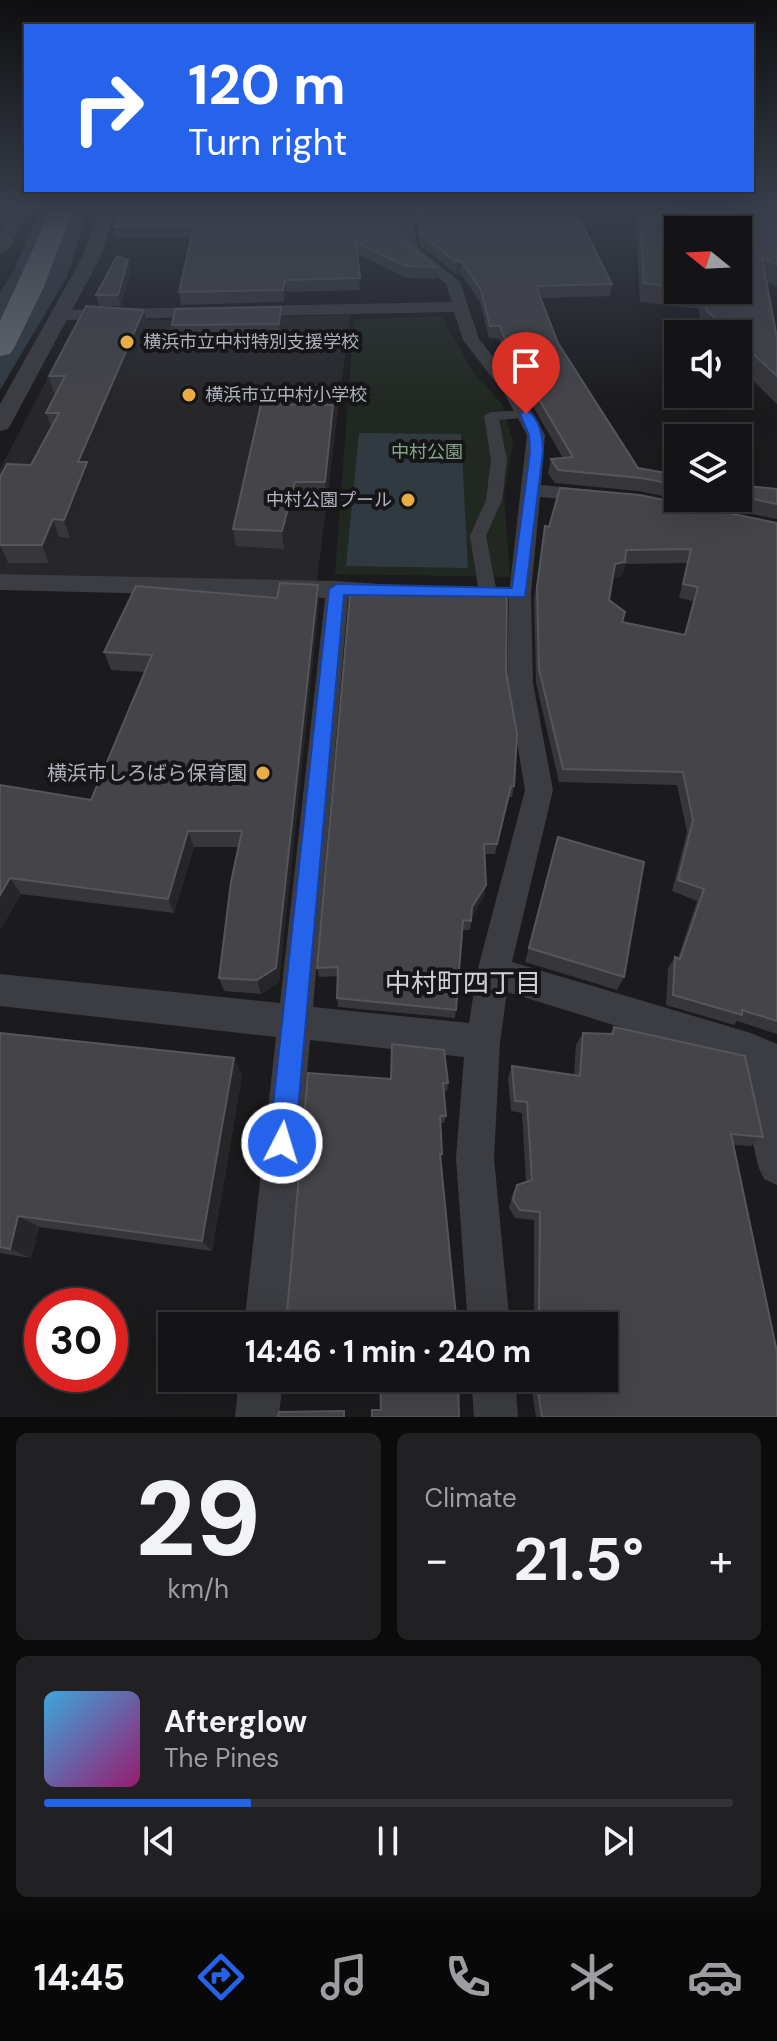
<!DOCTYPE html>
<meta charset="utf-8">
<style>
body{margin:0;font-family:"DM Sans","Noto Sans JP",sans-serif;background:#212123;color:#f1f3f6;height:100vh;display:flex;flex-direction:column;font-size:30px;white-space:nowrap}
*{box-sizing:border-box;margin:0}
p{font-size:26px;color:#9d9ea1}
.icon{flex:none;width:44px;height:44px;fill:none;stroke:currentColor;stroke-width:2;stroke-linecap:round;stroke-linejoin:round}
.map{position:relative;height:1417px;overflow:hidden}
.side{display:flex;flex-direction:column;gap:16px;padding:16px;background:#0b0b0c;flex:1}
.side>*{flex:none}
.guide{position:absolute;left:24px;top:24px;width:730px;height:168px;border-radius:0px;box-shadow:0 8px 32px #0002,0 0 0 2px #333335;background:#2563eb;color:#fff;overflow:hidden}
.needle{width:52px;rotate:288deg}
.buttons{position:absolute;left:664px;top:216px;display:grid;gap:16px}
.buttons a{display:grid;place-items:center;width:88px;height:88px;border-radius:0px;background:#141416;box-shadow:0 8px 32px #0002,0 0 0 2px #333335;font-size:40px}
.speed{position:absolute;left:24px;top:1288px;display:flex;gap:16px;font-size:40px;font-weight:700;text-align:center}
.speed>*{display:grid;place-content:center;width:104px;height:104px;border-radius:50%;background:#141416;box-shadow:0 8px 32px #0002,0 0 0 2px #333335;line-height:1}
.speed .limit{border:12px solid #d22;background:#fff;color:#111}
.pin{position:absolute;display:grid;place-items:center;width:68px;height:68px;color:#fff;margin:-82px -34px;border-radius:50% 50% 50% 0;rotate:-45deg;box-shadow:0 0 8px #0007}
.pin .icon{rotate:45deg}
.me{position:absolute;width:88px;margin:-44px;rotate:5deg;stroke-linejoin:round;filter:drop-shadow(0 0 6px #0008)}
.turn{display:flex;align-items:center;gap:28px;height:168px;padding:0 32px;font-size:36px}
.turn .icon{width:104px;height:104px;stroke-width:2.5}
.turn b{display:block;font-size:56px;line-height:68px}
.big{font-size:60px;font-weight:700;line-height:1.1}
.side .widget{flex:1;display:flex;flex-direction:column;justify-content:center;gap:12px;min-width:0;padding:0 28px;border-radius:12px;background:#212123}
.side .dial{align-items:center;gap:0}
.dial b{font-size:104px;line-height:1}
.song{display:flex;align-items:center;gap:24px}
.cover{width:96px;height:96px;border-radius:12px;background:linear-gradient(135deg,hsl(200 70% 55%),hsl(320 70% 35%))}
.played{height:8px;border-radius:4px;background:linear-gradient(90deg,#2563eb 30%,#333335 30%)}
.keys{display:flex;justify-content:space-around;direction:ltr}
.heat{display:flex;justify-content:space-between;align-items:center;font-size:44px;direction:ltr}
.side .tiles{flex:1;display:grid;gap:16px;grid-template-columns:1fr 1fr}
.widget:last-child{grid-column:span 2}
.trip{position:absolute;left:158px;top:1312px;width:460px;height:80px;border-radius:0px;background:#141416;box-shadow:0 8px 32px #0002,0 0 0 2px #333335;font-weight:700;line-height:80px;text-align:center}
.menu{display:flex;height:128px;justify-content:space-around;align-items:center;background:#080809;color:#9d9ea1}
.menu .icon{width:56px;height:56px}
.menu .on{color:#2563eb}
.menu b{font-size:36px;color:#f1f3f6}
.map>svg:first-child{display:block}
.built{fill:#27272a}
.green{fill:#212821}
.water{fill:#313a41}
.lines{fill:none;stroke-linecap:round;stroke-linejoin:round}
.pedestrian{fill:#3c3d42;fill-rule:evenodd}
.minor{fill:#3c3d42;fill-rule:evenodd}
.tertiary{fill:#3c3d42;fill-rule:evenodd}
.motorway{fill:#686b72;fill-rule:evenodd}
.wall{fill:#37373b;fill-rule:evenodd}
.shaded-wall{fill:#262629}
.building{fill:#444449;stroke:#54565b;stroke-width:2;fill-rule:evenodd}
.route{fill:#2563eb;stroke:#184099;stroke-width:2}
.poi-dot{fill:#eaad45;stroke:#161618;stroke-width:3}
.labels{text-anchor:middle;stroke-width:8;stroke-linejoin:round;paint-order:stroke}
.far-poi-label{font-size:18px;fill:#aeb2bc;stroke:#161618;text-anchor:start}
.far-park-label{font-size:18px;fill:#86a587;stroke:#161618}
.poi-label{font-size:20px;fill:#aeb2bc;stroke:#161618;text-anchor:end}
.near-neighbourhood-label{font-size:26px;fill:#cfd1d8;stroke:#161618}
</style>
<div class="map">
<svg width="777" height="1417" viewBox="0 0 777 1417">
<rect width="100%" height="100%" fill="#1b1b1d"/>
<path class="built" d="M350 315 317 581 0 574V469L77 322Z"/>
<path class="green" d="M441 316 473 372 502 404 513 442 504 494 510 577 335 574 354 319Z"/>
<g class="water">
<path d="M40 210H88L67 277 0 390V292L12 274Z"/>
<path d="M359 433 461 434 468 568 346 566Z"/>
</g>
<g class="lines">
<path class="pedestrian" d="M526 410 531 411V417L499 420 507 460 502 500 486 536 497 593 488 599 479 593 470 536 486 500 491 460 484 416 491 412Z"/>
<g class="minor">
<path d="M399 210H413L417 247 460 282 479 339 518 388 545 435 541 485 594 490 604 496 594 502 540 497 531 593 533 683 553 790 512 962 751 1033 777 1044V1185L764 1179 758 1166 736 1063 507 992 500 1042 494 1158 510 1326H468L456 1158 464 1057 310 1040 286 1326H244L276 1037 0 1006V974L280 1003 325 598 0 590V574L337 581 424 587 427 592 424 597 416 600 348 598 313 1007 469 1023 477 972 525 790 507 683 509 593 527 435 504 393 463 340 454 312 62 320 54 315 62 310 452 302 446 284 403 249Z"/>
<path d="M239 1378H283L279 1417H235Z"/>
<path d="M471 1378H515L518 1417H474Z"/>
</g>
<g class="tertiary">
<path d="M12 210H28L9 249 0 254V233Z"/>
<path d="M99 210H115L101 256 11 424 8 429 0 431V404L83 256Z"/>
</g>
<path class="motorway" d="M51 210H73L43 289 14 348 10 354 0 356V321Z"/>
</g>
<g class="wall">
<path d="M118 210H398L400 238 436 267V279L406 278 358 254 360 290 286 292 284 302 181 305 179 292 192 237 117 238 114 227 119 213Z"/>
<path d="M415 210H575L612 284 610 296 540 298 558 343 638 468 678 475V498H738V485L777 489V519L638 491 555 483 548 473 551 459 563 458 506 360 499 339 489 338 480 302 460 273 456 274 420 245Z"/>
<path d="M635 210H777V287L767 282 777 338V404L738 366V334H705L701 330 699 309 640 302ZM678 230 738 290H678Z"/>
<path d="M128 260 131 271 121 306H99L96 295Z"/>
<path d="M281 307 282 318 280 335 174 337 172 325Z"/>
<path d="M148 327 89 468 93 480 70 538 59 537 49 563H8L3 571 0 572V477L31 465 51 427 46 413 56 393H54L49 376Z"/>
<path d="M334 421 326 499H296L284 549 236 546 233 529Z"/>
<path d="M777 523V1034L737 1021 734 1025 666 1005 668 968 675 957 678 958 697 901 672 891 687 832 677 785 559 782 536 683 534 600 543 540ZM687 563 679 598 693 601 684 635 622 622 609 600 613 577 622 576 625 564Z"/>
<path d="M318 585 319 602 279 982 261 994 224 991 219 978 239 847H194L174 913 21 894 0 930V785L91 800 145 672 111 670 104 652Z"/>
<path d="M506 672 514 786 512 797H509L495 854H485V895L472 916 470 930H462L455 1018 338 1007 337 998 338 976 319 977 317 968Z"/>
<path d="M553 852 624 977 617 990 525 962Z"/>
<path d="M614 1027 763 1137 751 1146 734 1145 777 1417H536L530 1378H604V1326H522L521 1315 526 1312 534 1313V1220L515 1218 509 1208 513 1193 517 1185 526 1182 522 1113 511 1111 508 1078 512 1066 574 1075 576 1045 583 1033 610 1034Z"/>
<path d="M0 1033 234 1058 242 1076 212 1251 39 1227 31 1258 0 1253Z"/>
<path d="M308 1073 448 1083 447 1091H444L446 1116 444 1123H440L442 1154 441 1161 286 1324Z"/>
</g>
<g class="shaded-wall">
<path d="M128 260 131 271 121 306 118 295Z"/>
<path d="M461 261 460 273 456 274V262Z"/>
<path d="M285 280 286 292 284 302 283 290Z"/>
<path d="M281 307 282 318 280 335 279 324Z"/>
<path d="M144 310 148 327 89 468 93 480 70 538 64 520 78 462Z"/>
<path d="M333 405 334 421 326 499 325 482Z"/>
<path d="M295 482 296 499 284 549 282 531Z"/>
<path d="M53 519 59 537 49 563 42 545Z"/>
<path d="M0 545 8 563 3 571 0 572Z"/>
<path d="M625 562 622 576 612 577 615 564Z"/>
<path d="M318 585 319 602 279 982 261 994 257 980Z"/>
<path d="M188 831 194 847 174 913 168 899Z"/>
<path d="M10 878 21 894 0 930V895Z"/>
<path d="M486 885 485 895 471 917 472 907Z"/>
<path d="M234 1058 242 1076 212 1251 202 1241Z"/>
<path d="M18 1216 39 1227 31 1258 10 1249Z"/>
</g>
<g class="building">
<path d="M120 210H398L400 238 436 267 406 266 356 242 360 278 285 280 283 290 179 292 194 225 114 227Z"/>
<path d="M417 210H575L612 284 536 286 558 343 638 468 678 475V485L641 478 558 470 551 459 573 457 508 347 500 326H490L481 290 461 261 456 262 420 234Z"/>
<path d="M639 210H777V265L762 258 777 338V376L738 340V334H732L706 310 704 290H738V230H678V287L644 283Z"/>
<path d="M117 256 128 260 118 295H96Z"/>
<path d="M86 306 144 310 78 462H87L64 520 53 519 42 545H0V477L7 464 31 465 59 413H46L65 376H49Z"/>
<path d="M281 307 279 324 172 325 175 309Z"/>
<path d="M261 404 333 405 325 482H295L282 531 233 529Z"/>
<path d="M738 485 777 489V504L738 496Z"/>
<path d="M560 488 640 495 777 523V1021L742 1010V1015L673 995 675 957 680 959 704 889 678 880 693 820 683 772 563 769 539 669 537 587 545 526 549 527ZM691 549 683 584 698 587 685 635 622 622 625 612 609 600 615 564 625 562 626 550Z"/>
<path d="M280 583 318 585 276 968 257 980 219 978 231 882 242 831H188L168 899 10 878 0 895V785L91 800 152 655 104 652 136 586 277 598Z"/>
<path d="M381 589 507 592 506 672 517 734 514 786H511L497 844H484L486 885 472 907 471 921 463 920 456 1010 337 998 338 967 317 968 350 595 380 596Z"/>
<path d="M558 837 644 862 624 977 529 948Z"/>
<path d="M614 1027 745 1056 763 1137 731 1134 777 1352V1417H542L536 1378H604V1326H528L526 1312 539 1314 540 1212 520 1210 513 1200 517 1185 532 1180 527 1102 515 1101 512 1066 580 1076 583 1033 613 1034Z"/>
<path d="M0 1033 234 1058 202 1241 18 1216 10 1249 0 1247Z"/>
<path d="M392 1044 444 1050 448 1083H443L446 1116H440L442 1154H440L457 1326H278L286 1324 308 1073 391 1079Z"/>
<path d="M380 1378H458L459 1417H372V1410H381Z"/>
<path d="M344 1411V1417H278L279 1412Z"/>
</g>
<linearGradient id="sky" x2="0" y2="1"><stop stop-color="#0f0f10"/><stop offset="0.51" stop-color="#393f4c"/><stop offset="1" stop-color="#393f4c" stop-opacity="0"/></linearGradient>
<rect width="777" height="408" fill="url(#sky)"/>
<path class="route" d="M526 410C540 417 543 438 543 452L525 597 344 595 295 1143 292 1153 282 1156 273 1153 269 1143 329 589 337 584 512 588 530 452 529 435 520 414Z"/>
<g class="poi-dot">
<circle cx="127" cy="342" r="8"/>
<circle cx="189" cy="395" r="8"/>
<circle cx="408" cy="500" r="8"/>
<circle cx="263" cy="773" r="8"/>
</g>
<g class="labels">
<g class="far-poi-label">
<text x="143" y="348">横浜市立中村特別支援学校</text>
<text x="205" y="401">横浜市立中村小学校</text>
<text x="392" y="506" text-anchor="end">中村公園プール</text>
</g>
<g class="far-park-label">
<text x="427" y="458">中村公園</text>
</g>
<g class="poi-label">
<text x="247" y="780">横浜市しろばら保育園</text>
</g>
<g class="near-neighbourhood-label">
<text x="463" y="992">中村町四丁目</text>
</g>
</g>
</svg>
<div class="buttons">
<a><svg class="needle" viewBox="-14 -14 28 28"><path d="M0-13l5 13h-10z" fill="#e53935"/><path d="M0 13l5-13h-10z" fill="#9d9ea1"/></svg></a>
<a><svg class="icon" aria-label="sound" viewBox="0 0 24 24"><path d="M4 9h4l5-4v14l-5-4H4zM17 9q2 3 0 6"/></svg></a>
<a><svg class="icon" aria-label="layers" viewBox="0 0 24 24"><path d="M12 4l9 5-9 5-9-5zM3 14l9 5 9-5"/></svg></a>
</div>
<div class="speed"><div class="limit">30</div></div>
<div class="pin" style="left:526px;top:414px;background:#d93025"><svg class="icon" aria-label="arrive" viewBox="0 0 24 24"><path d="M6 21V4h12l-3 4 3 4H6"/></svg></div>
<svg class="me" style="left:282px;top:1143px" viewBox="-20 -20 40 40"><circle r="17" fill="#2563eb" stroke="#fff" stroke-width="3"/><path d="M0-11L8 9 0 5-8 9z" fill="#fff"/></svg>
<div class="trip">14:46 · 1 min · 240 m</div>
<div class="guide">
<div class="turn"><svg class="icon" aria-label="right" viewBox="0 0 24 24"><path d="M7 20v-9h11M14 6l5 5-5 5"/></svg><div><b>120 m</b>Turn right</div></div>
</div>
</div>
<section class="side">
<div class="tiles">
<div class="widget dial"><b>29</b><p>km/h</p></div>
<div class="widget"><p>Climate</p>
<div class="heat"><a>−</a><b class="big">21.5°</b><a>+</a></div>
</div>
<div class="widget">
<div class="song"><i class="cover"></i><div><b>Afterglow</b><p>The Pines</p></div></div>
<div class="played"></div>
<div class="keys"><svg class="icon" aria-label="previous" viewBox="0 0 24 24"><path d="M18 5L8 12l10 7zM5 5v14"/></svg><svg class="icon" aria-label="pause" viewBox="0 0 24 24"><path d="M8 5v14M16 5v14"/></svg><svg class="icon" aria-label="next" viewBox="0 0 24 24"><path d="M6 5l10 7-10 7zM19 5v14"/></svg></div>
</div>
</div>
</section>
<nav class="menu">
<b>14:45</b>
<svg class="icon on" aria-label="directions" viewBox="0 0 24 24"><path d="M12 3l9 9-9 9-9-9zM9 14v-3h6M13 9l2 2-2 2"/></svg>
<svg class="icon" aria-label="music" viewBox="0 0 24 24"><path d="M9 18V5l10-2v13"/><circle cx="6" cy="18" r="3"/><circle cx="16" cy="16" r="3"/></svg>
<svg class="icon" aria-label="phone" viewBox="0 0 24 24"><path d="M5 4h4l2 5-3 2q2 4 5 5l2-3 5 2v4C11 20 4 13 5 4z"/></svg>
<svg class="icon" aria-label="climate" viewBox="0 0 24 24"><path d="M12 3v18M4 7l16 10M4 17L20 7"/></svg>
<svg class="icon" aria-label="car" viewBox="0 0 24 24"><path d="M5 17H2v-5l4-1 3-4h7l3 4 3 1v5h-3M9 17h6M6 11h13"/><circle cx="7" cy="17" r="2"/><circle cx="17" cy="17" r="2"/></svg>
</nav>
